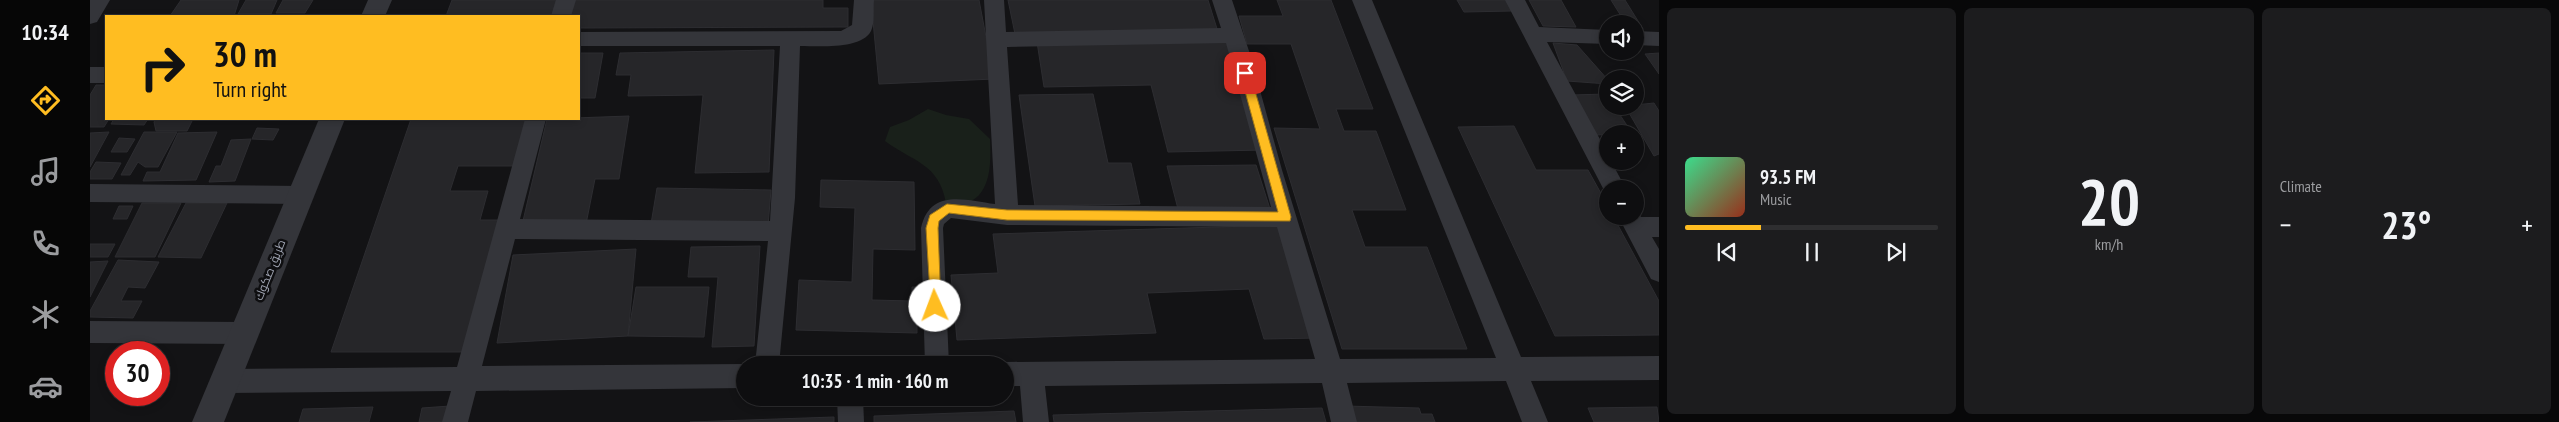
<!DOCTYPE html>
<meta charset="utf-8">
<style>
body{margin:0;font-family:"PT Sans Narrow",Cairo,sans-serif;background:#1c1c1e;color:#f1f3f6;height:100vh;display:flex;flex-direction:column;font-size:19px;white-space:nowrap}
*{box-sizing:border-box;margin:0}
p{font-size:16px;color:#9b9c9f}
.icon{flex:none;width:28px;height:28px;fill:none;stroke:currentColor;stroke-width:2;stroke-linecap:round;stroke-linejoin:round}
.map{position:relative;flex:1;overflow:hidden}
.panel{display:flex;flex-direction:column;gap:8px;padding:8px;background:#080809;width:900px}
.panel>*{flex:none}
.banner{position:absolute;left:15px;top:15px;width:475px;height:105px;border-radius:0px;box-shadow:0 2px 8px #0003,0 0 0 1px #2e2e30;background:#ffbd21;color:#111;overflow:hidden}
.buttons{position:absolute;left:1509px;top:15px;display:grid;gap:10px}
.buttons a{display:grid;place-items:center;width:45px;height:45px;border-radius:50%;background:#0e0e10;box-shadow:0 2px 8px #0003,0 0 0 1px #2e2e30;font-size:25px}
.speed{position:absolute;left:15px;top:341px;display:flex;gap:10px;font-size:25px;font-weight:700;text-align:center}
.speed>*{display:grid;place-content:center;width:65px;height:65px;border-radius:50%;background:#0e0e10;box-shadow:0 2px 8px #0003,0 0 0 1px #2e2e30;line-height:1}
.speed .limit{border:8px solid #d22;background:#fff;color:#111}
.pin{position:absolute;display:grid;place-items:center;width:42px;height:42px;color:#fff;margin:-21px;border-radius:10px;box-shadow:0 2px 8px #0006}
.me{position:absolute;width:55px;margin:-28px;rotate:358deg;stroke-linejoin:round;filter:drop-shadow(0 0 4px #0008)}
.turn{display:flex;align-items:center;gap:18px;height:105px;padding:0 25px;font-size:22px}
.turn .icon{width:65px;height:65px;stroke-width:2.5}
.turn b{display:block;font-size:35px;line-height:42px}
.big{font-size:38px;font-weight:700;line-height:1.1}
.panel .widget{flex:1;display:flex;flex-direction:column;justify-content:center;gap:8px;min-width:0;padding:0 18px;border-radius:8px;background:#1c1c1e}
.panel .dial{align-items:center;gap:0}
.dial b{font-size:65px;line-height:1}
.song{display:flex;align-items:center;gap:15px}
.cover{width:60px;height:60px;border-radius:8px;background:linear-gradient(135deg,hsl(150 70% 55%),hsl(10 70% 35%))}
.played{height:5px;border-radius:2px;background:linear-gradient(90deg,#ffbd21 30%,#2e2e30 30%)}
.keys{display:flex;justify-content:space-around;direction:ltr}
.heat{display:flex;justify-content:space-between;align-items:center;font-size:28px;direction:ltr}
.panel .tiles{flex:1;display:grid;gap:8px;grid-template-columns:repeat(3,1fr)}
.trip{position:absolute;left:646px;top:356px;width:278px;height:50px;border-radius:25px;background:#0e0e10;box-shadow:0 2px 8px #0003,0 0 0 1px #2e2e30;font-weight:700;line-height:50px;text-align:center}
main{display:flex;flex:1;min-height:0}
.tabs{display:flex;flex-direction:column;width:90px;justify-content:space-around;align-items:center;background:#060606;color:#9b9c9f}
.tabs .icon{width:35px;height:35px}
.tabs .current{color:#ffbd21}
.tabs b{font-size:22px;color:#f1f3f6}
.map>svg:first-child{display:block}
.green{fill:#19201a}
.building{fill:#262629;stroke:#2d2d31}
.lines{fill:none;stroke-linecap:round;stroke-linejoin:round}
.minor{fill:#34353a;fill-rule:evenodd}
.tertiary{fill:#34353a;fill-rule:evenodd}
.route{fill:#ffbd21;stroke:#a67b15}
.labels{text-anchor:middle;stroke-width:5;stroke-linejoin:round;paint-order:stroke}
.street-label{font-size:12px;fill:#a4a9b7;stroke:#0e0e10}
</style>
<main>
<nav class="tabs">
<b>10:34</b>
<svg class="icon current" aria-label="directions" viewBox="0 0 24 24"><path d="M12 3l9 9-9 9-9-9zM9 14v-3h6M13 9l2 2-2 2"/></svg>
<svg class="icon" aria-label="music" viewBox="0 0 24 24"><path d="M9 18V5l10-2v13"/><circle cx="6" cy="18" r="3"/><circle cx="16" cy="16" r="3"/></svg>
<svg class="icon" aria-label="phone" viewBox="0 0 24 24"><path d="M5 4h4l2 5-3 2q2 4 5 5l2-3 5 2v4C11 20 4 13 5 4z"/></svg>
<svg class="icon" aria-label="climate" viewBox="0 0 24 24"><path d="M12 3v18M4 7l16 10M4 17L20 7"/></svg>
<svg class="icon" aria-label="car" viewBox="0 0 24 24"><path d="M5 17H2v-5l4-1 3-4h7l3 4 3 1v5h-3M9 17h6M6 11h13"/><circle cx="7" cy="17" r="2"/><circle cx="17" cy="17" r="2"/></svg>
</nav>
<div class="map">
<svg width="1569" height="422" viewBox="0 0 1569 422">
<rect width="100%" height="100%" fill="#131315"/>
<path class="green" d="M838 109 856 115 879 119 900 139C901 161 902 194 877 203 871 205 862 203 856 203 849 163 823 162 795 141L800 127 819 120Z"/>
<g class="building">
<path d="M91 0H149L144 16H80Z"/>
<path d="M156 0H187L181 14H148Z"/>
<path d="M193 0H223L215 13H186Z"/>
<path d="M362 0H466L462 16H356Z"/>
<path d="M479 0H733V8H758V27L489 28V16H475Z"/>
<path d="M781 0H889L904 79 789 84Z"/>
<path d="M918 0H1118L1128 32 925 34Z"/>
<path d="M1187 0H1241L1283 109H1246L1254 131H1286L1316 210H1262L1275 247H1337L1377 349H1252L1184 128 1230 129 1201 44H1157L1149 16H1193Z"/>
<path d="M1367 0H1415L1422 11 1374 12Z"/>
<path d="M1439 0H1471L1486 27 1453 26Z"/>
<path d="M1521 0H1535L1553 29H1545V24H1536Z"/>
<path d="M1138 39 1174 150 1078 152 1061 85 954 87 947 42Z"/>
<path d="M1463 43 1487 45 1518 80V84L1477 81Z"/>
<path d="M684 50 679 172 605 173 613 95 538 96 541 75H526L530 53Z"/>
<path d="M489 53H513L505 98H489Z"/>
<path d="M1569 53V74L1555 54Z"/>
<path d="M6 85H16V119H19L14 127H0V95Z"/>
<path d="M1003 94 1018 163H1041L1050 204 945 206 929 95Z"/>
<path d="M1516 94 1518 106H1524L1542 133 1507 135 1482 95Z"/>
<path d="M1564 103 1569 111V154L1564 156 1535 106Z"/>
<path d="M539 116 529 179H505L496 224 432 225 457 119Z"/>
<path d="M24 119H58L54 125 21 124Z"/>
<path d="M66 119H103L97 131H66L64 122Z"/>
<path d="M321 119H436L424 166H368L360 191H398L390 220H413L380 352H241Z"/>
<path d="M1424 126 1446 170H1498L1518 206V216H1523L1569 301V335L1465 336 1368 127Z"/>
<path d="M167 128 189 129 183 140 162 139Z"/>
<path d="M19 132 0 167V133Z"/>
<path d="M54 132H87L68 167H55L48 162 40 175H31Z"/>
<path d="M127 132 106 180 53 181 57 172H70L88 133Z"/>
<path d="M29 138 45 139 37 152H21Z"/>
<path d="M161 139 145 181 119 182 126 166H131L141 140Z"/>
<path d="M6 162 31 163 22 179H0V172Z"/>
<path d="M1166 165 1181 212 1089 213 1077 166Z"/>
<path d="M731 180 824 182 825 250 783 249 782 300 822 301V287H827V333L706 330 709 280 762 282 765 208 730 207Z"/>
<path d="M567 188 681 190 678 226 561 224Z"/>
<path d="M52 203H91L65 257H25Z"/>
<path d="M96 203H137L111 258 68 257Z"/>
<path d="M29 206H43L37 219H23Z"/>
<path d="M1192 225 1229 338 1174 339 1159 289 1057 293 1066 333 867 340 861 275 908 273 903 234Z"/>
<path d="M0 244H25L18 257H0Z"/>
<path d="M670 246 664 346 622 347 628 277H598L601 247Z"/>
<path d="M546 249 538 336 407 343 423 255Z"/>
<path d="M28 260 69 262 55 288 38 287 31 301H52L43 318 0 317V311Z"/>
<path d="M18 261 0 297V262Z"/>
<path d="M546 287H619L614 337 538 336Z"/>
<path d="M360 406 357 422H329L332 408Z"/>
<path d="M1255 406 1329 408 1331 414H1342L1345 422H1259Z"/>
<path d="M283 407 279 422H209L213 409Z"/>
<path d="M1567 407 1569 422H1504L1498 408Z"/>
<path d="M1232 408 1236 422H964L963 415Z"/>
<path d="M924 411 926 422H784V416Z"/>
<path d="M744 417V422H600Z"/>
</g>
<g class="lines">
<g class="minor">
<path d="M0 0H20L7 22 0 24Z"/>
<path d="M466 0H486L481 16H461Z"/>
<path d="M764 0H784C783 9 785 23 781 31 771 50 727 46 710 46L705 198 689 365H665L678 241 425 239 392 366 655 364 658 365H655V388L386 391 378 422H352L361 391 134 393 125 390 121 381 125 372 134 369 367 367 435 119H456L430 219 680 221 690 46H489V32L751 31 762 25Z"/>
<path d="M894 0H914L916 32 1131 28 1122 0H1142L1160 54 1192 170 1250 359 1406 358 1262 0H1282L1431 357 1569 356V380L1441 381 1458 422H1432L1416 381 1257 383 1267 422H1241L1232 383 955 386 959 422H933L930 386H915V365H907L915 362 1225 359 1187 227 917 225 861 218 854 224 853 228 859 365H835L831 228C840 188 875 200 905 204ZM1136 43 1181 207 928 205 917 47Z"/>
<path d="M1415 0H1435L1449 27 1518 30V44L1457 42 1518 154V161H1521L1536 189H1518L1517 196Z"/>
<path d="M1545 31 1569 32V46L1545 45Z"/>
<rect x="0" y="67" width="16" height="16"/>
<path d="M0 184 211 186 219 188 222 195 219 202 211 204 0 202Z"/>
<path d="M1545 208 1551 217H1569V237H1562L1569 249V282L1561 279 1528 216H1545Z"/>
<path d="M0 321 154 322 163 325 166 333 163 341 154 344 0 343Z"/>
<path d="M747 398H773L774 422H748Z"/>
</g>
<g class="tertiary">
<path d="M278 0H302L295 16H271Z"/>
<path d="M229 119H255L134 422H102Z"/>
</g>
</g>
<path class="route" d="M1155 69 1160 73 1201 217 1200 221 917 220 859 213 849 221 848 228 851 306 849 310H841L836 228 840 215 857 204 917 210 1188 212 1150 73Z"/>
<g class="labels">
<g class="street-label">
<text transform="translate(180 270) rotate(-68)" y="4">طريق صكوك</text>
</g>
</g>
</svg>
<div class="buttons">
<a><svg class="icon" aria-label="sound" viewBox="0 0 24 24"><path d="M4 9h4l5-4v14l-5-4H4zM17 9q2 3 0 6"/></svg></a>
<a><svg class="icon" aria-label="layers" viewBox="0 0 24 24"><path d="M12 4l9 5-9 5-9-5zM3 14l9 5 9-5"/></svg></a>
<a>+</a>
<a>−</a>
</div>
<div class="speed"><div class="limit">30</div></div>
<div class="pin" style="left:1155px;top:73px;background:#d93025"><svg class="icon" aria-label="arrive" viewBox="0 0 24 24"><path d="M6 21V4h12l-3 4 3 4H6"/></svg></div>
<svg class="me" style="left:845px;top:306px" viewBox="-20 -20 40 40"><circle r="19" fill="#fff"/><path d="M0-13L10 11 0 6-10 11z" fill="#ffbd21"/></svg>
<div class="trip">10:35 · 1 min · 160 m</div>
<div class="banner">
<div class="turn"><svg class="icon" aria-label="right" viewBox="0 0 24 24"><path d="M7 20v-9h11M14 6l5 5-5 5"/></svg><div><b>30 m</b>Turn right</div></div>
</div>
</div>
<section class="panel">
<div class="tiles">
<div class="widget">
<div class="song"><i class="cover"></i><div><b>93.5 FM</b><p>Music</p></div></div>
<div class="played"></div>
<div class="keys"><svg class="icon" aria-label="previous" viewBox="0 0 24 24"><path d="M18 5L8 12l10 7zM5 5v14"/></svg><svg class="icon" aria-label="pause" viewBox="0 0 24 24"><path d="M8 5v14M16 5v14"/></svg><svg class="icon" aria-label="next" viewBox="0 0 24 24"><path d="M6 5l10 7-10 7zM19 5v14"/></svg></div>
</div>
<div class="widget dial"><b>20</b><p>km/h</p></div>
<div class="widget"><p>Climate</p>
<div class="heat"><a>−</a><b class="big">23°</b><a>+</a></div>
</div>
</div>
</section>
</main>
